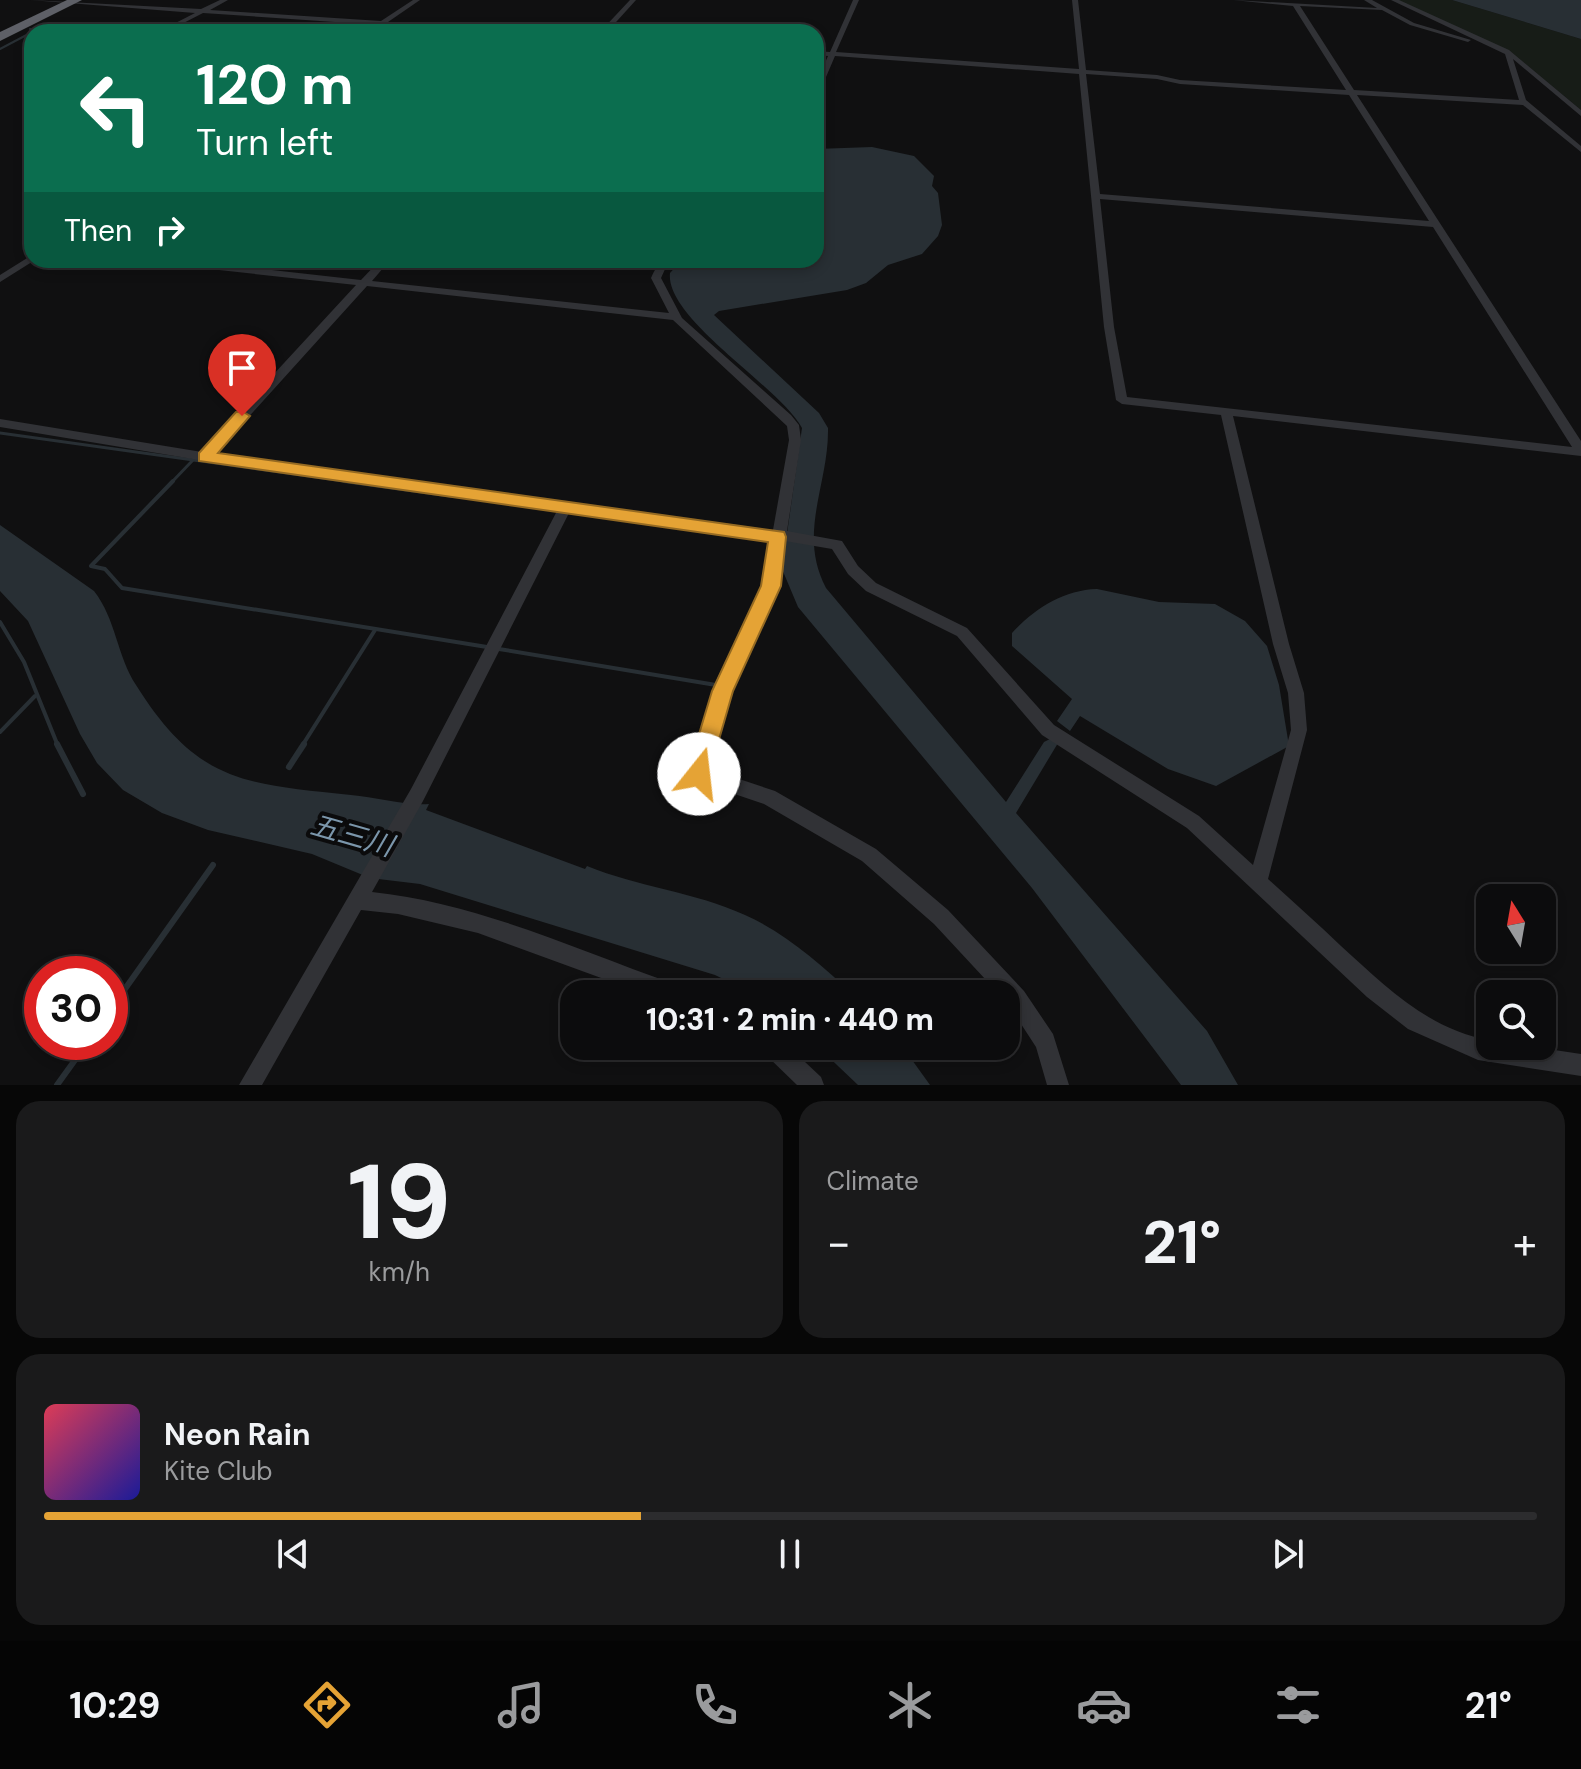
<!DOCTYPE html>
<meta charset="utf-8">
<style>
body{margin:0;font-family:"DM Sans","Noto Sans JP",sans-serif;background:#1a1a1b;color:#f1f3f6;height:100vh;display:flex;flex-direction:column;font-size:30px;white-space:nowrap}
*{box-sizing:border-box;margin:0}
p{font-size:26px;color:#9a9b9d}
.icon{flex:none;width:44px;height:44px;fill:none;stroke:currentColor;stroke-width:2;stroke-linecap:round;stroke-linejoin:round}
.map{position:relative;height:1085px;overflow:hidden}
.panel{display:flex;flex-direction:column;gap:16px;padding:16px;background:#070707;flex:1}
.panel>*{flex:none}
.guide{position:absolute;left:24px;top:24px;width:800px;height:244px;border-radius:24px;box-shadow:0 4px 12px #0003,0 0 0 2px #2c2c2e;background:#0b6e4f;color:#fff;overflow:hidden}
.needle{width:52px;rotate:349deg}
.fabs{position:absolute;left:1476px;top:884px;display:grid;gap:16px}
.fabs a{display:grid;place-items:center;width:80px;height:80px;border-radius:16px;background:#0c0c0d;box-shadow:0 4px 12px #0003,0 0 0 2px #2c2c2e;font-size:40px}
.speed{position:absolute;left:24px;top:956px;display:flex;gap:16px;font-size:40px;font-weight:700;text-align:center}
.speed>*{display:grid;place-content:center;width:104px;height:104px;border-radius:50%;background:#0c0c0d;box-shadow:0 4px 12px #0003,0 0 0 2px #2c2c2e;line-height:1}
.speed .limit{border:12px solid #d22;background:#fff;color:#111}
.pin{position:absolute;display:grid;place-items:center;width:68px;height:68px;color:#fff;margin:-82px -34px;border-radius:50% 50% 50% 0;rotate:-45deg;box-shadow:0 0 8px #0007}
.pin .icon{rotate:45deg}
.me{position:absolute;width:88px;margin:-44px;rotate:16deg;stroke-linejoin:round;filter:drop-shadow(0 0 6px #0008)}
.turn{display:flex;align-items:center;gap:28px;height:168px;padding:0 40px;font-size:36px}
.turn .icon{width:104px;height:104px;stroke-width:2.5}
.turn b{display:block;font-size:56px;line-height:68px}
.then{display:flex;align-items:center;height:76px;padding:0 40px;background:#0003;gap:16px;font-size:30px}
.big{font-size:60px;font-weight:800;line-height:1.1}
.panel .widget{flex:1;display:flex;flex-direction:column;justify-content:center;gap:12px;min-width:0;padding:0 28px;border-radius:24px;background:#1a1a1b}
.panel .dial{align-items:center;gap:0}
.dial b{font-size:104px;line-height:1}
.song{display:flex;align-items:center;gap:24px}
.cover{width:96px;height:96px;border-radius:12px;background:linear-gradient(135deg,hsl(350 70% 55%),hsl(240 70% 35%))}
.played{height:8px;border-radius:4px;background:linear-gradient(90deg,#e5a335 40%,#2c2c2e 40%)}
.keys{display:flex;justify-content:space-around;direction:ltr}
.heat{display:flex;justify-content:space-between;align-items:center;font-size:44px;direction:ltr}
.panel .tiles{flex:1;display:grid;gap:16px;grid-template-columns:1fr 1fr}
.widget:last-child{grid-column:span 2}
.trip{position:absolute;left:560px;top:980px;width:460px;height:80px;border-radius:24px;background:#0c0c0d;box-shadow:0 4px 12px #0003,0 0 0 2px #2c2c2e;font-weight:800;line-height:80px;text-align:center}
.tab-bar{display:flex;height:128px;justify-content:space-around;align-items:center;background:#050505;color:#9a9b9d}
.tab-bar .icon{width:56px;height:56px}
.tab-bar .current{color:#e5a335}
.tab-bar b{font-size:36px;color:#f1f3f6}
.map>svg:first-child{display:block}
.green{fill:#171c17}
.water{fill:#282f34}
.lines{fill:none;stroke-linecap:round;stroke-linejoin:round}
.stream-far3{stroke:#282f34;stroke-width:2}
.stream-far2{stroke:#282f34;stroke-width:3}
.stream-far1{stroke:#282f34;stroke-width:4}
.stream{stroke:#282f34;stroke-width:6}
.street{fill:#313236;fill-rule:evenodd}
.highway{fill:#5e6067;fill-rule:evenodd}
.route{fill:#e5a335;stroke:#956a22;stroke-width:2}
.labels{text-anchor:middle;stroke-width:8;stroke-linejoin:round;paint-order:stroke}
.near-water-label{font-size:28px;font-style:italic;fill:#7b96ab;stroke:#0b0b0c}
</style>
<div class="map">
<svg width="1581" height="1085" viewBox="0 0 1581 1085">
<rect width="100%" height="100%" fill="#101011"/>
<path class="green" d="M1397 0H1452L1581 39V110L1511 52Z"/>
<g class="water">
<path d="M1452 0H1581V39Z"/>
<path d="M872 147 914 156 934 176 932 186 938 193 942 225 938 236 922 254 888 265 866 283 847 290 719 311 714 315 819 413 828 428C829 485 797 533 826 588L1006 802 1044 742 1052 738 1058 743 1016 813 1207 1031 1238 1085H1181L1032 888 798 607 782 569 802 428C779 386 665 319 670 273L682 260H816V149Z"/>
<path d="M0 525 94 591C116 619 117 656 136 685 197 782 243 784 351 795 376 797 405 806 429 804L426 810 585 869 587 866C638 887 695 892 745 915 786 933 820 964 853 994H754L715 975 420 884 370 878 312 854 208 830 162 813 123 790 97 763 80 734 28 621 0 591Z"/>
<path d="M1097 589 1159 602 1215 604 1245 621 1267 646 1279 685 1289 746 1216 786 1168 769 1080 716 1070 731 1057 721 1072 699 1012 646V633C1034 609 1063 590 1097 589Z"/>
<path d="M817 1046H902L930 1085H858Z"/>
</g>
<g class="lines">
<path class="stream-far3" d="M0 49 36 30 30 29"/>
<g class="stream-far2">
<path d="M0 433 358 483"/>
<path d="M171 483 193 460"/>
</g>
<g class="stream-far1">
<path d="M173 481 91 566 105 569 122 588 487 647"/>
<path d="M344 481 453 496"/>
<path d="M0 622 24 662 58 746"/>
<path d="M499 649 716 685 762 590 770 541 767 540"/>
<path d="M0 732 35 696"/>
<path d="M302 746 375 630"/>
</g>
<g class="stream">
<path d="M57 744 83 794"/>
<path d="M289 767 304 744"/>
<path d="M110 1010 213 865"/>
<path d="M57 1085 88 1042"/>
</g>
<g class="street">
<path d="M30 0 201 9 220 0H228L210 10 381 21 413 0H420L388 22 513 32H481L203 13 166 32H158L195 13Z"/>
<path d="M630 0H636L607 32H600Z"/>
<path d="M853 0H859L836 52 1079 69 1072 0H1078L1086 70 1157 75 1180 80 1346 90 1293 6 1233 0 1377 8 1364 0H1372L1414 23 1471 40 1468 42 1410 25 1382 10 1300 6 1354 90 1519 100 1505 54 1391 0H1399L1509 50 1581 110V116L1513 59 1526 100 1581 146V152L1523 105 1357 95 1581 441V456L1233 416 1289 644 1304 693 1307 730 1268 879C1292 901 1317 923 1341 946 1384 985 1430 1031 1490 1040V1046H1528L1581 1054V1076L1478 1060 1408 1029 1367 997 1187 828 1042 735 957 636 866 591 848 574 832 549 785 541 778 586 730 691 709 769 775 791 876 849 948 910 1024 991 1053 1034 1069 1085H1047L1036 1047 1006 1001V994H999L934 924 862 861 764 804 693 780 690 774 714 691 764 586 771 541 569 513 423 801 372 892C477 903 575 949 674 984L681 987 684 994H645L478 933 398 914 361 910 262 1085H239L411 789 557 511 205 461 0 427V419L202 452 356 285 154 263 149 260H181L361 280 380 260H390L372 281 669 313 651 278C657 265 660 260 675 260L666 267 661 278 682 318 791 415 799 425 801 440 787 531 842 541 858 566 876 583 967 628 1054 725 1199 816 1253 865 1291 730 1288 693 1273 644 1221 415 1122 404 1116 400 1104 327 1079 74 835 56 820 91 816 93V83L828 56 816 55V51L830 52ZM1086 74 1157 79 1180 84 1349 95 1429 221 1100 194ZM1100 199 1433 227 1572 447 1127 397 1114 327ZM367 286 673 320 787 426 789 440 773 530 215 454Z"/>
<path d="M32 255V260H35L0 282V275Z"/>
<path d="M762 1046H788L821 1077 824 1085H797L765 1054Z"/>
</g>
<path class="highway" d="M67 0H82L0 41V32Z"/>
</g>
<path class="route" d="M242 411 250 416 218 453 784 532 786 537 781 586 733 691 707 781 699 784 691 781 687 774 712 691 761 586 768 542 199 461V453L236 412Z"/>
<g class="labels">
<g class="near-water-label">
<text transform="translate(352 835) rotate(16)" y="10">五三川</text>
</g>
</g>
</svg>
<div class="fabs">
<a><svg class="needle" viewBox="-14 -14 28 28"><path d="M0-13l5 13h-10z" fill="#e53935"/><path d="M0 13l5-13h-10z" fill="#9a9b9d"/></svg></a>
<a><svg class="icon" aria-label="search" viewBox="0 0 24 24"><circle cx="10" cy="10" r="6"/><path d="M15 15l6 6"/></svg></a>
</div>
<div class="speed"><div class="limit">30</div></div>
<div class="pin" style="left:242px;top:416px;background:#d93025"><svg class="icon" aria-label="arrive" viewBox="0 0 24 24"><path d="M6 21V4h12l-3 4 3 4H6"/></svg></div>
<svg class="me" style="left:699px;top:774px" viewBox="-20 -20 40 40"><circle r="19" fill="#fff"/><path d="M0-13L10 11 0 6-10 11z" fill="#e5a335"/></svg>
<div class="trip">10:31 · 2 min · 440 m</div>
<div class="guide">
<div class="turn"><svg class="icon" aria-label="left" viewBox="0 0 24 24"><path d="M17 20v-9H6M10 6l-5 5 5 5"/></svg><div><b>120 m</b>Turn left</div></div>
<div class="then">Then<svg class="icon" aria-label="right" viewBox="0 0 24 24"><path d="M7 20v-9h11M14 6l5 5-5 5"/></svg></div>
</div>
</div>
<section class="panel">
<div class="tiles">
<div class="widget dial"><b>19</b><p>km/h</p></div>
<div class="widget"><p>Climate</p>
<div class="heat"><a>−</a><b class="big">21°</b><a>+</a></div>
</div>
<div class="widget">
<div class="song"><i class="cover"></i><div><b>Neon Rain</b><p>Kite Club</p></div></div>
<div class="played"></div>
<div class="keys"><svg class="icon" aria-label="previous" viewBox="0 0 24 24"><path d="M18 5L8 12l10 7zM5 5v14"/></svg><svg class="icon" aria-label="pause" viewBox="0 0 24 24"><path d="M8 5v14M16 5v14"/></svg><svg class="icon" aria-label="next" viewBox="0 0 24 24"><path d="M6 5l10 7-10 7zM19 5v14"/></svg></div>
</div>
</div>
</section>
<nav class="tab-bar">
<b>10:29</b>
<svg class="icon current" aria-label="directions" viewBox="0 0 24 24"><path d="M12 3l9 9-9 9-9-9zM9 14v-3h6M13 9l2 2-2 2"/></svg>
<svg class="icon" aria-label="music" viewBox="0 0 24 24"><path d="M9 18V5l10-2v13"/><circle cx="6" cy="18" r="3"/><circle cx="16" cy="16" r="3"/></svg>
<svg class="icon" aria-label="phone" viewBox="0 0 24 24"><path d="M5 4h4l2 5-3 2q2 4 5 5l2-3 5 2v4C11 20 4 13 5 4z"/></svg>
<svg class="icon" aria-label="climate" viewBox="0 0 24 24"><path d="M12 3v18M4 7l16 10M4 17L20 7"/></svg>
<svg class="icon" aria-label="car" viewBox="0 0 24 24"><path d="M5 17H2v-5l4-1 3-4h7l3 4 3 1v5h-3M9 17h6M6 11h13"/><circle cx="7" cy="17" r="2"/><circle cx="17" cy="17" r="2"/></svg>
<svg class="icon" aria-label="filters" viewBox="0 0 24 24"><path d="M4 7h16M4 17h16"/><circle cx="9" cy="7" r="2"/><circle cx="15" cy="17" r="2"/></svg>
<b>21°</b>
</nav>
